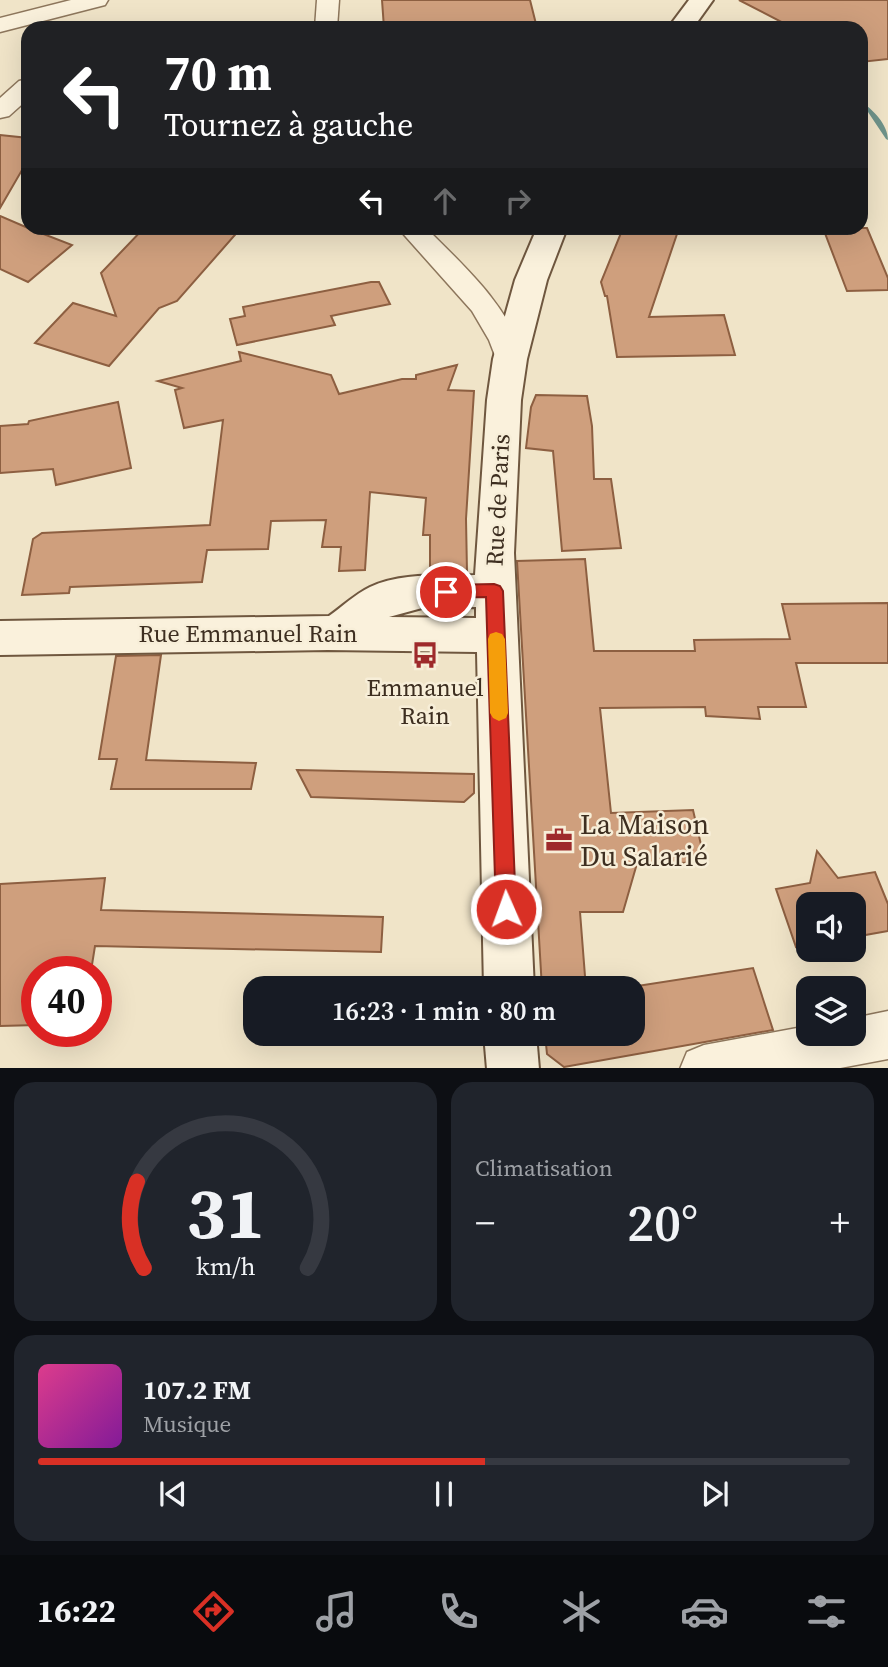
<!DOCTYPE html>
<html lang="fr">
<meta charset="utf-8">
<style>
body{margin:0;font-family:"Source Serif 4",serif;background:#20242c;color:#f1f3f6;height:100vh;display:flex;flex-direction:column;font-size:26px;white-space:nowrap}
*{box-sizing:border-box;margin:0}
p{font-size:23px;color:#9ea1a6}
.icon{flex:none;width:38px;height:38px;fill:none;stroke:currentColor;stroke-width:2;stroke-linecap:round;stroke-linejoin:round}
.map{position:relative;height:1068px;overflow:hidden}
.details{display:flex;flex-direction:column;gap:14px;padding:14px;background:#0d0f14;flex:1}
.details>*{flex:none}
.top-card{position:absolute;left:21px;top:21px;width:847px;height:214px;border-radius:21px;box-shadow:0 7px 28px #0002;background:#202124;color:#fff;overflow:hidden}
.buttons{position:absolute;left:796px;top:892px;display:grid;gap:14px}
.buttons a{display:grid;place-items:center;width:70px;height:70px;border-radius:14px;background:#171b24;box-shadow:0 7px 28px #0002;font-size:35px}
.speed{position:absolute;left:21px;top:956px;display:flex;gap:14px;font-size:35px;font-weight:700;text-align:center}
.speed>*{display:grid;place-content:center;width:91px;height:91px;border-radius:50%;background:#171b24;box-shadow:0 7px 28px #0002;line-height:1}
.speed .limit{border:10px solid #d22;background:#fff;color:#111}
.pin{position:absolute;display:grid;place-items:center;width:60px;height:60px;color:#fff;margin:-30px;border:4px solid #fff;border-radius:50%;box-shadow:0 2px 7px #0007}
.me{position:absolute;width:77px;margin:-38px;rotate:358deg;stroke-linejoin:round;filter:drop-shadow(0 0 5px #0008)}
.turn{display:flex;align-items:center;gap:24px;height:147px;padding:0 28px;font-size:32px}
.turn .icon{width:91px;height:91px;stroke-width:2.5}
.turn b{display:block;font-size:49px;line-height:60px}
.lanes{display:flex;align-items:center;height:66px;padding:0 28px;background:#0003;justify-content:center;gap:35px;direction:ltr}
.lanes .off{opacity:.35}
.big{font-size:52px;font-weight:600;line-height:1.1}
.details .card{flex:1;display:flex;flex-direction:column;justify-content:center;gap:10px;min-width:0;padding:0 24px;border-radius:21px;background:#20242c}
.details .dial{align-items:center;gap:0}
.dial svg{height:182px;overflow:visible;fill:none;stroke:#363941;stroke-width:7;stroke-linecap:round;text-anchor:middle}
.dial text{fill:#f1f3f6;stroke:none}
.song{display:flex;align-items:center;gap:21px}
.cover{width:84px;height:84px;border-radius:10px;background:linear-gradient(135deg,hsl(330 70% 55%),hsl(290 70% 35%))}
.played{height:7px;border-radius:4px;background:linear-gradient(90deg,#d93025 55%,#363941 55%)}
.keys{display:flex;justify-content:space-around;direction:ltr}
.heat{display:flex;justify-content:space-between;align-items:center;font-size:38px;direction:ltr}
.details .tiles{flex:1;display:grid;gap:14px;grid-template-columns:1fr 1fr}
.card:last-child{grid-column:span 2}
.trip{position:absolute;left:243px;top:976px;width:402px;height:70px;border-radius:21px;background:#171b24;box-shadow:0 7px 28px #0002;font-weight:600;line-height:70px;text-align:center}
.tab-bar{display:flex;height:112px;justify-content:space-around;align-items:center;background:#090b0e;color:#9ea1a6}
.tab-bar .icon{width:49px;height:49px}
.tab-bar .selected{color:#d93025}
.tab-bar b{font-size:32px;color:#f1f3f6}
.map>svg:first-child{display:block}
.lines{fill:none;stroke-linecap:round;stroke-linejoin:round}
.stream{fill:#6f938a;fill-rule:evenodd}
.building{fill:#cf9f7d;stroke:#8d5f41;stroke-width:2}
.street-casing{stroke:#8d765c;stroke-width:3}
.secondary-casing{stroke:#6f573f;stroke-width:4}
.street{fill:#faf1dc;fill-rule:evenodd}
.secondary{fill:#faf1dc;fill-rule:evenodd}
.route{fill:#d93025;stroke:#8d1f18;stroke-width:2}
.slow{fill:#f59e0b}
.labels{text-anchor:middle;stroke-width:5;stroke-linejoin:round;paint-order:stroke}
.street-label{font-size:24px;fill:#3d2e20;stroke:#f7eed8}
.poi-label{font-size:24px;fill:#3d2e20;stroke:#f7eed8}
.near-poi-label{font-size:28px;fill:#3d2e20;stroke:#f7eed8;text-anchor:start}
</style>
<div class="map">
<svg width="888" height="1069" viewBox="0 0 888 1069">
<rect width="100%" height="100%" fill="#f0e4c8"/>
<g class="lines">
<path class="stream" d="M861 102C873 109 888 125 888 140L886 139 868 112 861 107Z"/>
</g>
<g class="building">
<path d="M382 0H530L537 28H384Z"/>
<path d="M739 0H888V59L861 62V28H793Z"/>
<path d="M0 135 28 138V171L22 170 0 208Z"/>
<path d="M0 216 28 228 72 245 28 282 0 269Z"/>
<path d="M144 228H241L177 301 159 308 109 366 35 343 73 303 116 316 101 273Z"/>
<path d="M623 228H679L649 317 724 315 735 355 617 357 607 296H605L601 282Z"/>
<path d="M823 228H867L888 278V290L847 291Z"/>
<path d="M371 282H379L390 304 331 316 335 325 237 345 230 319 245 316 243 307Z"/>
<path d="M239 352 331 375 339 394 402 379H416V375L457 365 448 390 474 391 466 519 467 572H430V535H423L426 498 370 492 365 570 339 571 341 547H322L326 520 271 521 268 549 207 550 202 582 70 587 69 593 22 595 33 539 42 533 210 525 223 420 184 428 175 390 182 388 158 381 241 361Z"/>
<path d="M536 395 587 396 592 426 594 479H611L621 548 562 551 553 451 526 448 531 407Z"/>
<path d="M118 402 131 468 56 485 53 469 0 473V426L28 424 29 421Z"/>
<path d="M585 559 594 651H695L694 640 790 639 782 604 888 603V663H796L806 707H758L760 719 706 716 705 707 600 708 611 813 693 810 705 862 655 864 638 860 623 912H580L586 989H542L517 561Z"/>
<path d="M161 655 146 760 256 763 251 789H111L117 759H99L116 656Z"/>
<path d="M297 770 474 774V793L464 802 311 797Z"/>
<path d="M817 851 838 878 875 872 888 904V931L854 937V905H808V945L796 947 776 889 810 883Z"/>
<path d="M105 878 101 910 383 917 381 952 95 946 91 971H37V1025L0 1026V884Z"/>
<path d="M753 968 773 1030 564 1067 547 1054 545 1034H634V989H618Z"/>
</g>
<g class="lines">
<defs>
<g id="street">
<path d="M71 0H108L105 5 0 32V18Z"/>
<path d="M317 0H339L337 28H315Z"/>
<path d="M28 79V99L9 116 0 118V98L19 81Z"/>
<path d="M398 228H426C466 268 507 304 525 359L521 366 510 369 499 366 489 340 472 311Z"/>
<path d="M888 1011V1059L835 1069H680L687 1052 704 1045 808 1026V1034H854V1018Z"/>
</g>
<g id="secondary">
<path d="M689 0H713L693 28H668Z"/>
<path d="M537 228H567L547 280 527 359 521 400 514 553 534 989H484L477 652 328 650 0 655V621L329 616C342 607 355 594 370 587 401 572 441 576 475 575L487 400 493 359 515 280ZM476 607V618L389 617 422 608Z"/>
<path d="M484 1034H536L539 1069H487Z"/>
</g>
</defs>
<use href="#street" class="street-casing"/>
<use href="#secondary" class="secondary-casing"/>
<use href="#street" class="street"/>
<use href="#secondary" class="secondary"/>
</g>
<path class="route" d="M494 584 500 586 503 591 516 909 513 916 506 919 499 916 496 909 486 597 446 598 440 596 438 592 440 587 446 585Z"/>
<path class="slow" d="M496 632 502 634 505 639 508 713 506 718 499 721 493 718 490 713 488 639 490 634Z"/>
<defs>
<symbol id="bus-bare" viewBox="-9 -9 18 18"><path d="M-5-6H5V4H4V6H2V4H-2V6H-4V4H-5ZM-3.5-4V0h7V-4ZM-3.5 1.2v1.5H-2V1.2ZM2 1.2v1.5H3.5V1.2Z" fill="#9e2a2b" stroke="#f7eed8" stroke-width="2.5" paint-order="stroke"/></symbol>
<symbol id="office-bare" viewBox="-9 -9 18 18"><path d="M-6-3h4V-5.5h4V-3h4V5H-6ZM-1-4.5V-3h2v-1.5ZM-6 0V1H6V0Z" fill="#9e2a2b" stroke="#f7eed8" stroke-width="2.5" paint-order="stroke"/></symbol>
</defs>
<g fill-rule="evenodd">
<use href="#bus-bare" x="406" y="636" width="38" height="38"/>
<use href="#office-bare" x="540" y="821" width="38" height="38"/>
</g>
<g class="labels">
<g class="street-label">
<text transform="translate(498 500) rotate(-87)" y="8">Rue de Paris</text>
<text x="248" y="642">Rue Emmanuel Rain</text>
</g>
<g class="poi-label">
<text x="425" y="696">Emmanuel<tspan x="425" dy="28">Rain</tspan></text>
</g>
<g class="near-poi-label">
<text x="580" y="834">La Maison<tspan x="580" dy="32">Du Salarié</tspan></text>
</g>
</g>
</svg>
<div class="buttons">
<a><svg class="icon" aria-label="sound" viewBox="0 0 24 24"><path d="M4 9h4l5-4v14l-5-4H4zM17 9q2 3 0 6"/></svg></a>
<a><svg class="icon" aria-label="layers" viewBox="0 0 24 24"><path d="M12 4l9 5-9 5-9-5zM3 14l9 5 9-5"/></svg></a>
</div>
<div class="speed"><div class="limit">40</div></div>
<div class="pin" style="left:446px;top:592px;background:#d93025"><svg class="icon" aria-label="arrive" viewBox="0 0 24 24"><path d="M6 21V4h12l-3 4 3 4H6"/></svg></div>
<svg class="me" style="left:506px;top:909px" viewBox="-20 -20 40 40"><circle r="17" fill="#d93025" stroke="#fff" stroke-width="3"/><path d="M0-11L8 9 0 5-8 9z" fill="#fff"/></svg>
<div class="trip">16:23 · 1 min · 80 m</div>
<div class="top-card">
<div class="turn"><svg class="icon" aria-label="left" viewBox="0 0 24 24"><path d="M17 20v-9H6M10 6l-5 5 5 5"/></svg><div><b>70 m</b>Tournez à gauche</div></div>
<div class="lanes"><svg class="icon" aria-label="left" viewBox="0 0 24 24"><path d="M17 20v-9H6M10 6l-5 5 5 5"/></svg><svg class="icon off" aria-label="ahead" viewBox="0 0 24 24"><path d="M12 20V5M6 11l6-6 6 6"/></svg><svg class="icon off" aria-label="right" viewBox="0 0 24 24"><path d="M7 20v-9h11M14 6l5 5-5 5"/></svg></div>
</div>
</div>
<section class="details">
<div class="tiles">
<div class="card dial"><svg viewBox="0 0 100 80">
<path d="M14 69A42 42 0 1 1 86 69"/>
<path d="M14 69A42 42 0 0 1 11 31" stroke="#d93025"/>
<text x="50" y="56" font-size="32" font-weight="700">31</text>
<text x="50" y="72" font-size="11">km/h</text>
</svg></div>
<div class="card"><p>Climatisation</p>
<div class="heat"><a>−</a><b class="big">20°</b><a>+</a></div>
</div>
<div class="card">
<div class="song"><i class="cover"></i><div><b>107.2 FM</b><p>Musique</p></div></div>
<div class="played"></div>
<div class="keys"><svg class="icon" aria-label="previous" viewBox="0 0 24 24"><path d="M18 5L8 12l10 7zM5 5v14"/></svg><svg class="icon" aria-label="pause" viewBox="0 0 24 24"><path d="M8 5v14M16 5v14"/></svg><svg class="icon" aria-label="next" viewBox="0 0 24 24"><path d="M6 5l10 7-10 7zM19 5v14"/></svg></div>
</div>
</div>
</section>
<nav class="tab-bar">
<b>16:22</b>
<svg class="icon selected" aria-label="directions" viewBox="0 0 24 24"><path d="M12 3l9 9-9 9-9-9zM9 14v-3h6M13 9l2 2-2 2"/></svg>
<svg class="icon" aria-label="music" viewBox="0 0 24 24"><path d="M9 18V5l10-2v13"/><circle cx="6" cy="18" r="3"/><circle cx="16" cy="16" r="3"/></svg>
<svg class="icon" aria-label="phone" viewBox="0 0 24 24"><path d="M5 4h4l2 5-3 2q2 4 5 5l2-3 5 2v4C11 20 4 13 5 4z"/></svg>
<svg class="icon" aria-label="climate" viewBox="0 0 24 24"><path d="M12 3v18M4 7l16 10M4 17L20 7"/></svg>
<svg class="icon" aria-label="car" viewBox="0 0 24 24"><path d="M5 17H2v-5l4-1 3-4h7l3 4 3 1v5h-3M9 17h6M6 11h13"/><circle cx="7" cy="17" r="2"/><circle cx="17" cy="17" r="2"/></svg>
<svg class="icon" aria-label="filters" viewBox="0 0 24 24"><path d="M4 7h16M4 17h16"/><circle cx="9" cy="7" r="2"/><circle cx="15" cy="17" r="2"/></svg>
</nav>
